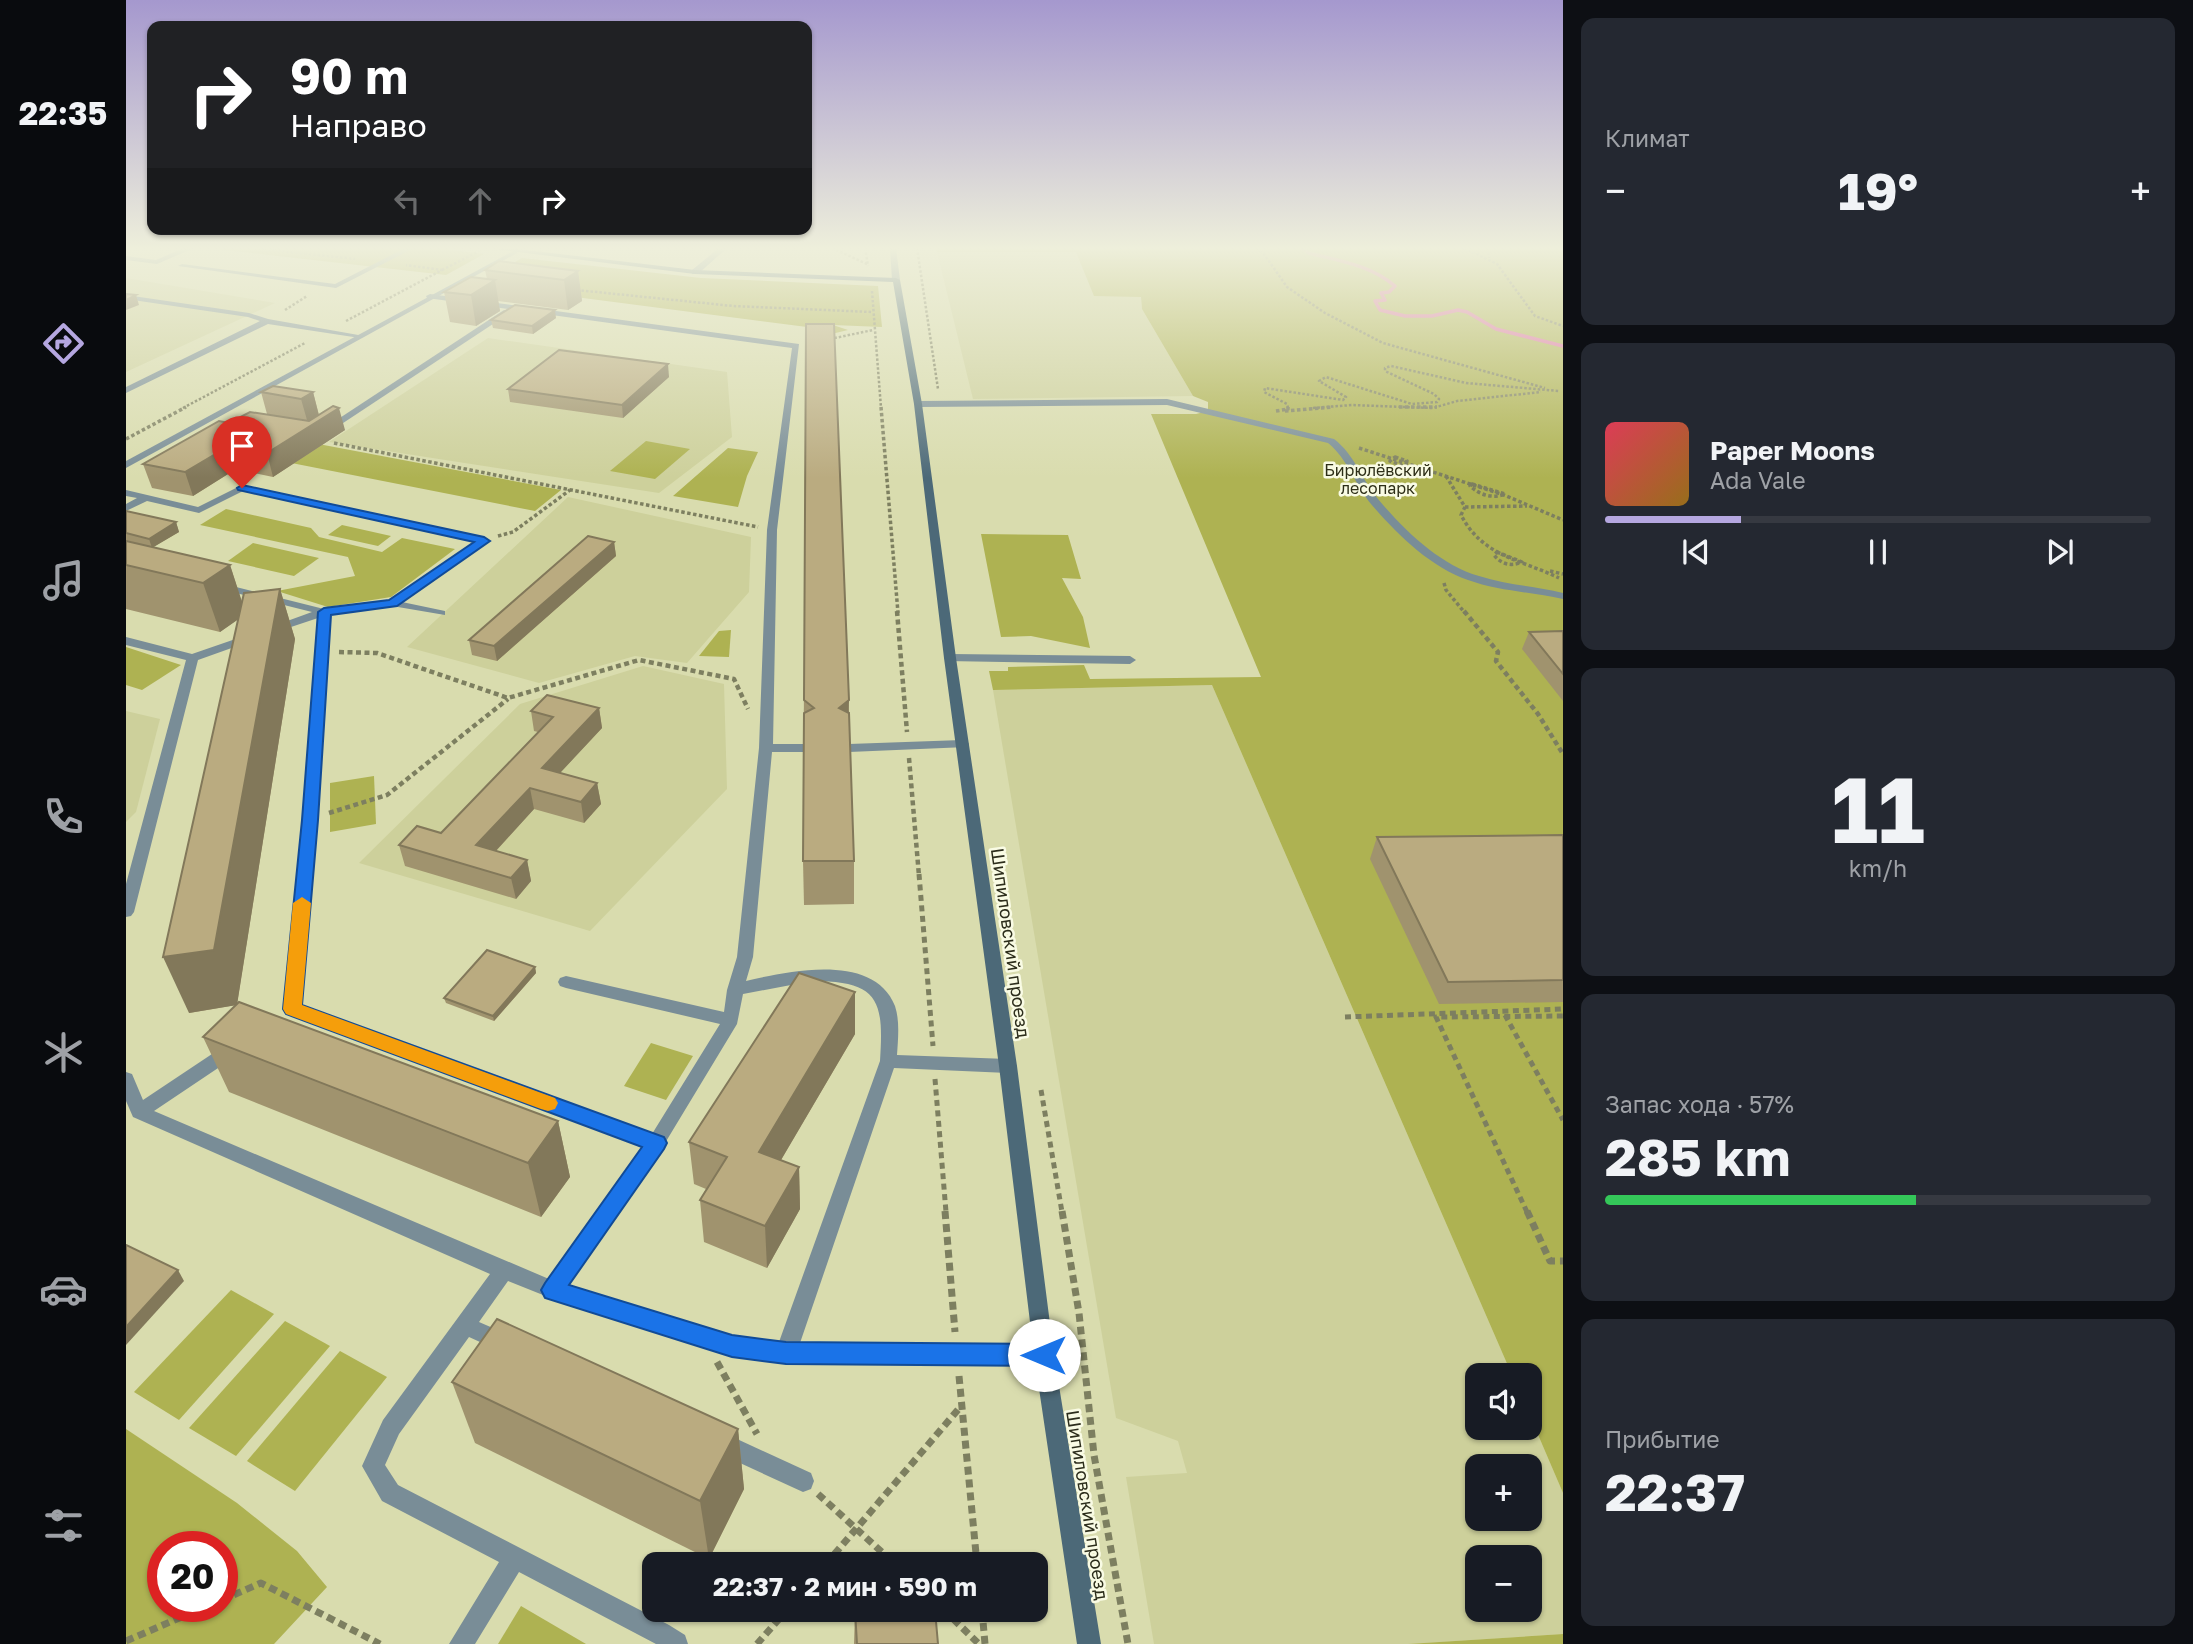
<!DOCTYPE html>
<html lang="ru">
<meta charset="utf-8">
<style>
body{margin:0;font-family:"Golos Text",sans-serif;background:#242831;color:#f1f3f6;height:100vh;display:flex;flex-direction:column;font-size:26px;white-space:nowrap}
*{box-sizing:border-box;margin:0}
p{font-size:23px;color:#9ea1a6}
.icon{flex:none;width:38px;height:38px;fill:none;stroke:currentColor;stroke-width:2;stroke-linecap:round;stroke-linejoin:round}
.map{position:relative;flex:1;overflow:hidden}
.drawer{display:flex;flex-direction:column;gap:18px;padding:18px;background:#0d0f14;width:630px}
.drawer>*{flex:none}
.hud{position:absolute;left:21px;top:21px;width:665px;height:214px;border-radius:14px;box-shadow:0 2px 5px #0004;background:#202124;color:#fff;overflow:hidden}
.controls{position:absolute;left:1339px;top:1363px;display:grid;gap:14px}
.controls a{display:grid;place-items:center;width:77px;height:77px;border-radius:14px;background:#171b24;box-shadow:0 2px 5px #0004;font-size:35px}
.speed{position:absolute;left:21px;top:1531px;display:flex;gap:14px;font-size:35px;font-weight:700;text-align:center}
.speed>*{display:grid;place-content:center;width:91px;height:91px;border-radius:50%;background:#171b24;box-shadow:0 2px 5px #0004;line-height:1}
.speed .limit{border:10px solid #d22;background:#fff;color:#111}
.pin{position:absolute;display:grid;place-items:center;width:60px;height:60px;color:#fff;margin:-72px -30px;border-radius:50% 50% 50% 0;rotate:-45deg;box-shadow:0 0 7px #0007}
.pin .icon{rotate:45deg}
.me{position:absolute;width:77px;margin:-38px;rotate:270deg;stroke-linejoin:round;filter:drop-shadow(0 0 5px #0008)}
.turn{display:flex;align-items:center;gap:24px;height:147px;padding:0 28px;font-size:32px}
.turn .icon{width:91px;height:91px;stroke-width:2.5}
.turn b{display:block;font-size:49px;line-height:60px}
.lanes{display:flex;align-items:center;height:66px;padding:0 28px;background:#0003;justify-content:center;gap:35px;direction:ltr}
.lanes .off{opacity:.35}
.big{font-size:52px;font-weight:700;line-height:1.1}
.drawer .card{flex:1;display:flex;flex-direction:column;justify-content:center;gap:10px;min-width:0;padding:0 24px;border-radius:14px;background:#242831}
.drawer .dial{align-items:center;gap:0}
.dial b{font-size:91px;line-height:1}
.song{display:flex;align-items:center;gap:21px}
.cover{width:84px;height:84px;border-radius:10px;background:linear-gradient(135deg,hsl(350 70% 55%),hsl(40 70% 35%))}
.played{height:7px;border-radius:4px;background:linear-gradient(90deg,#b5a7e0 25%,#363941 25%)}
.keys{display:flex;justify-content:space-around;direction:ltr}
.heat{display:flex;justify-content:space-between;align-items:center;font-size:38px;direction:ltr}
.charge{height:10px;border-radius:5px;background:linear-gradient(90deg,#34c759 57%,#363941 0)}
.trip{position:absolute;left:516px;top:1552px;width:406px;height:70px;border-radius:14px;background:#171b24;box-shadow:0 2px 5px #0004;font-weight:700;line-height:70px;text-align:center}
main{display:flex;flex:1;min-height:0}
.dock{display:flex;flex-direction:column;width:126px;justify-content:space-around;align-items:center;background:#090b0e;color:#9ea1a6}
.dock .icon{width:49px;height:49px}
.dock .active{color:#b5a7e0}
.dock b{font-size:32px;color:#f1f3f6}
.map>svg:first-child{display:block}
.built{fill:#cdd09b;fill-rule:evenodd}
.green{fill:#aeb252;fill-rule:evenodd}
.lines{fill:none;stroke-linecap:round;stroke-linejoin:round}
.stream{stroke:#e06da7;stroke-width:3.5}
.path-far4{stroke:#7d7f60;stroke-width:2.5;stroke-dasharray:2.5 2;stroke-linecap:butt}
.path-far3{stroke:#7d7f60;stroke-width:3.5;stroke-dasharray:3.5 2.5;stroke-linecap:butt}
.path-far2{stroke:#7d7f60;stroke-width:4.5;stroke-dasharray:5 3.5;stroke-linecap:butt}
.path-far1{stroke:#7d7f60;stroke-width:5;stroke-dasharray:6 4.5;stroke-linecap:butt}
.path{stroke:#7d7f60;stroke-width:7;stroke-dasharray:8 5;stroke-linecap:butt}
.service{fill:#798d97;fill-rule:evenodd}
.tertiary{fill:#798d97;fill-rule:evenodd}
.secondary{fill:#4c6978;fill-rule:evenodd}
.wall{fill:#a0936e}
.shaded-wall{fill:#82785a}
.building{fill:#baab80;stroke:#82785a;stroke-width:2}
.route{fill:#1a73e8;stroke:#114b97;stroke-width:2}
.slow{fill:#f59e0b}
.labels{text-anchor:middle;stroke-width:5;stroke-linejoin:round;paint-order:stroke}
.far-park-label{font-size:16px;fill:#2d2e17;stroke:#f9fbe4}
.street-label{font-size:18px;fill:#2c2d1b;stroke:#f9fbe4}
</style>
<main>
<nav class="dock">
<b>22:35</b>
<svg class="icon active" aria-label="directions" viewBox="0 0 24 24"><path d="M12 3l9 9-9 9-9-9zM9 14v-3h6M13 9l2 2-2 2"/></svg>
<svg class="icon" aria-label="music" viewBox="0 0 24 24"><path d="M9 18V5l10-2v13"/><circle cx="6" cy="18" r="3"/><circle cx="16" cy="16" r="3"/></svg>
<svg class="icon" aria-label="phone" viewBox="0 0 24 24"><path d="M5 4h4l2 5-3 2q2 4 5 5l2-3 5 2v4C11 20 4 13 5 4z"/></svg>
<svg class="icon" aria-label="climate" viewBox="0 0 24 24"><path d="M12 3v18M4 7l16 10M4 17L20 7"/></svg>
<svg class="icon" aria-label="car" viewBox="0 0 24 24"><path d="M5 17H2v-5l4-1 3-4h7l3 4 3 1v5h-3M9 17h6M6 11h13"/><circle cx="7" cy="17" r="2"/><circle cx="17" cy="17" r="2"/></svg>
<svg class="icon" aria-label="filters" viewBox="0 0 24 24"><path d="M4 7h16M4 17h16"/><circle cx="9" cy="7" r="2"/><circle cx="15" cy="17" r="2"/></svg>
</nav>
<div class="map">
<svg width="1437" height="1644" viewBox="0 0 1437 1644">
<rect width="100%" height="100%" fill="#d9dcae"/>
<g class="built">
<path d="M811 252H950L1015 297 1016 309 1067 396 847 399Z"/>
<path d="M0 278 149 303 0 372Z"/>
<path d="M362 338 601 372 606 437 533 493 203 442Z"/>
<path d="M442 497 625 537 623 592 561 663 509 656 413 683 281 647Z"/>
<path d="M517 666 598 684 601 789 464 931 233 863 394 704Z"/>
<path d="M1086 685 1386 1375 1351 1376V1428H1404V1416L1437 1493V1634L1282 1644H1028L1000 1477 1061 1473 1052 1441 990 1418 867 690ZM1351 1466H1404V1519H1351ZM1351 1558H1404V1610H1351Z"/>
<path d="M0 711 34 719 10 812 0 822Z"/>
</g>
<g class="green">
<path d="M81 248H312L358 254 320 275Z"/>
<path d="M810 248H1437V1493L1404 1416V1376L1386 1375 1086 685 867 690 863 671H882V667L958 665 964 679 1135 677 1025 414H1070L1082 411V402L1067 396 1016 309 1015 297 968 296 950 252H811Z"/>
<path d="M396 258 575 278 752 286 756 327 707 325 722 330 693 337 681 327 350 284Z"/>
<path d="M166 439 435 490 409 511 135 457Z"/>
<path d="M520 441 564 449 529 479 484 471Z"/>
<path d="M602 448 632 452 621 476 612 507 547 496Z"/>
<path d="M100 509 185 528 193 537 256 552 276 538 329 549 265 597 202 607 151 591 229 576 222 557 74 525Z"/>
<path d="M216 525 265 536 252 546 202 535Z"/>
<path d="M855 534 942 535 955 579 936 578 957 617 964 648 905 636 875 637Z"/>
<path d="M127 543 193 558 168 576 102 561Z"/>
<path d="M605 630 603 657 573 656 593 631Z"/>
<path d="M0 647 55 665 16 690 0 685Z"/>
<path d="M248 776 250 824 204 832V783Z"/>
<path d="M525 1043 567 1056 540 1100 498 1086Z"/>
<path d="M105 1290 148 1314 53 1420 8 1392Z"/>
<path d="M159 1321 204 1346 110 1456 63 1428Z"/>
<path d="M214 1351 261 1377 169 1491 121 1461Z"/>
<path d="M0 1429 111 1503 171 1551 201 1587 148 1644H0ZM37 1547H96V1606H37Z"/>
<path d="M395 1606 460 1644H372Z"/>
<path d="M1437 1634V1644H1282Z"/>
</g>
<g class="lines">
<path class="stream" d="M1176 248 1183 253C1214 261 1244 265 1269 286L1263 292 1255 293 1259 300 1249 301 1254 310 1279 316H1306L1332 310 1341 312 1370 329 1437 346"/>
<g class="path-far4">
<path d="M129 248 229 259"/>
<path d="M706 248 741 264"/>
<path d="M739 248 742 266"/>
<path d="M791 248 812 389"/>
<path d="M1130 248 1138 254 1161 287 1199 313 1257 343 1419 388"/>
<path d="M1338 248 1371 264 1409 316 1437 326"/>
<path d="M1362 248 1363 258"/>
<path d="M316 270 353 251"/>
<path d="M451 290 607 306 746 312"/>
<path d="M746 291 755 408"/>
<path d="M159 310 181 296"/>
<path d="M220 321 316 270 280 265"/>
<path d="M704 339 747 330"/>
<path d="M57 408 179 343"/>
<path d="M1162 408 1161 404 1138 392 1139 388 1217 400 1220 397 1193 381 1200 377 1286 404 1311 402 1313 399 1308 394 1259 371V368L1265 366 1340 383 1433 391"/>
<path d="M1187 408 1226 405 1307 408 1331 401 1415 392"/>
</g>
<g class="path-far3">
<path d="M755 407 772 613"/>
<path d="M1273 407H1311"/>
<path d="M1150 411 1162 409V407"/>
<path d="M1159 411 1207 407"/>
<path d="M0 439 60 407"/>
<path d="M208 443 632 527"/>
<path d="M1233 448 1378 495 1437 520"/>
<path d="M1269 457 1281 461 1275 465 1264 461Z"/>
<path d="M1320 476 1339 507 1335 515C1357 557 1394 559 1433 578"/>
<path d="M1346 484 1379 494C1366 499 1354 495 1344 486Z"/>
<path d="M1339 507 1401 506"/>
<path d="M372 536 387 532 444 490"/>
<path d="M1371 552 1396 562C1385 567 1375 564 1368 555Z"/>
<path d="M1424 571 1437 574"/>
<path d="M1318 583 1320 590 1339 613"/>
</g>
<g class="path-far2">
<path d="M771 611 781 732"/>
<path d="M1338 611 1372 652 1370 661 1412 714 1437 754"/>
<path d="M213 652 251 653 382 698 513 660 608 679 622 709"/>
<path d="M783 758 793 876"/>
<path d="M203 813 261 795 382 699"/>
</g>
<g class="path-far1">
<path d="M793 874 807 1046"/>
<path d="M1379 1015 1437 1120"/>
<path d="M1219 1017 1437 1009"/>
<path d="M809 1079 820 1212"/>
<path d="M915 1090 936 1212"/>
<path d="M1401 1212 1310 1017 1437 1016"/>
</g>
<g class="path">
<path d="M819 1211 829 1332"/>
<path d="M936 1211 953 1313 968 1455 1002 1644"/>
<path d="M1401 1211 1424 1261H1437"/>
<path d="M591 1362 631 1434"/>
<path d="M833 1376 851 1564"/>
<path d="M692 1494 769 1564"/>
<path d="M700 1564 836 1405"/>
<path d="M96 1600 135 1583 254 1644"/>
<path d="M818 1610 853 1644"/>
<path d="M856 1610 859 1644"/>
<path d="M0 1641 81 1606"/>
<path d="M631 1644 661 1610"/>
</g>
<g class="service">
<path d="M58 248H68L31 264 0 260V256L30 260Z"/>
<path d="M279 248H288L210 288 52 266 56 264 209 284Z"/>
<path d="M593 248H601L572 274H566V270Z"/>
<path d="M304 294 673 344 651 530 647 744H679L686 748 679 752H646L627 957 620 981C662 971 748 952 769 1006 774 1021 772 1039 771 1055L882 1059 888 1061 891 1066 888 1071 882 1073 768 1068 674 1343 918 1345 925 1348 928 1355 925 1362 918 1365 660 1363 606 1356 427 1299 382 1281 353 1322 383 1335 386 1342 383 1349 376 1352 343 1337 273 1434 259 1465 272 1485 543 1625 559 1635 562 1644H530L393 1572 349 1644H323L373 1562 256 1501 236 1466 257 1420 364 1274 7 1117 0 1101V1072L6 1074 17 1100 98 1046 104 1045 110 1046 112 1051 110 1056 28 1111 423 1279 518 1146 160 1013 158 1009 177 820 192 618 150 632H142V628L186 612 90 588 88 586 94 583 198 609 263 600 349 542 117 491 73 513 21 501 0 511V504L11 498 0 496V490L72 507 116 485 358 538 363 541 276 602 319 611V615L266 606 204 615 191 820 174 1006 526 1134 594 1024 440 988 434 986 432 982 434 978 440 976 598 1012 601 990 611 957 633 748 641 530 666 348 301 298 300 296ZM686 981C753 981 758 1000 754 1061L653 1342 606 1336 441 1286 536 1148 611 1024 617 994Z"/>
<path d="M0 295 123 313 142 319 238 336 234 338 142 324 0 393V387L134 321 122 317 0 299Z"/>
<path d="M378 310 385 312 205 431 197 429Z"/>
<path d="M1041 399 1208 439C1229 455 1236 480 1252 499 1278 530 1314 565 1353 576 1380 585 1409 586 1437 593V599C1406 592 1372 591 1342 580 1304 567 1271 534 1245 504 1229 485 1222 459 1202 443L1041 405 792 407 788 404 792 401Z"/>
<path d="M124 634 130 638 128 640 72 660 8 912 5 916 0 917V884L60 660 0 645V637L66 654Z"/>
<path d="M824 654 1004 656 1010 660 1004 664 820 661 818 658 820 655Z"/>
<path d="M836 740 841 741 843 744 841 747 723 752 716 748 723 744Z"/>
<path d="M598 1433 685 1473 688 1481 685 1489 677 1492 590 1452 587 1444 590 1436Z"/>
</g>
<g class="tertiary">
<path d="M764 248H770L774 280 770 282 766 280Z"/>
<path d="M389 250 391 253 0 468V461Z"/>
</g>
<path class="secondary" d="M360 248H383L569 270 770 278 774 280 796 404 830 658 891 1066 928 1355 975 1644H951L908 1355 873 1066 818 658 788 404 767 282 569 274Z"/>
</g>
<g class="wall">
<path d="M359 270 452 271 456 301 442 310 372 301 374 311 350 326 324 322 318 292 361 279Z"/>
<path d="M430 318 407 334 367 328 365 320Z"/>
<path d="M680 324 723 713 728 861V904L678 905 677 861Z"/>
<path d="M543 377 497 418 384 402 382 389Z"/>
<path d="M135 392H187L193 415 219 430 147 477 110 469 67 496 26 488 17 464 103 423 141 414Z"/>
<path d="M0 511 50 522 53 532 27 547 104 565 116 603 154 589 169 639 111 1004 432 1121 444 1177 415 1217 103 1092 77 1037 110 1005 63 1013 112 619 94 632 0 609Z"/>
<path d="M488 542 490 556 371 661 346 655 343 640Z"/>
<path d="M1437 631V701L1396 649 1403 632Z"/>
<path d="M473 708 476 728 434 773 471 783 475 804 458 823 408 809 370 851 401 860 405 881 390 899 279 866 273 845 315 833 412 732 408 731 405 711Z"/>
<path d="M1437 835V1002L1313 1004 1244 859 1251 837Z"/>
<path d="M409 967 410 973 368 1021 320 1003 318 998Z"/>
<path d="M729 992V1034L655 1160 673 1167 674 1209 641 1268 578 1242 574 1200 580 1189 568 1184 563 1142Z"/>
<path d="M326 1382 612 1429 618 1489 583 1559 349 1443Z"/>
<path d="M729 1610 812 1644H728Z"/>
</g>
<g class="shaded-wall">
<path d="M452 271 456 301 442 310 438 280Z"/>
<path d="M369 280 374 311 350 326 345 295Z"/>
<path d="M10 295 13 305 0 310V300Z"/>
<path d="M429 310 430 318 407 334 406 326Z"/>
<path d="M542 364 543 377 497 418 496 405Z"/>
<path d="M187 392 194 420 213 408 219 430 147 477 141 453 183 427 175 399Z"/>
<path d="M103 446 110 469 67 496 59 472Z"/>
<path d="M50 522 53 532 26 548 23 539Z"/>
<path d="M488 542 490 556 371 661 368 646Z"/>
<path d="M104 565 120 614 94 632 77 583Z"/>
<path d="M154 589 169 639 111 1005 63 1013 37 957Z"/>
<path d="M723 700 722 741 713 708Z"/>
<path d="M473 708 476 728 419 789 416 768Z"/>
<path d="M471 783 475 804 458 823 455 802Z"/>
<path d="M404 788 408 809 355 867 350 845Z"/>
<path d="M401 860 405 881 390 899 385 878Z"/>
<path d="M409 967 410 973 368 1021 367 1016Z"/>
<path d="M729 992V1034L635 1194 633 1152Z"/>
<path d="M432 1121 444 1177 415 1217 402 1163Z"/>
<path d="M673 1167 674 1209 641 1268 639 1226Z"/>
<path d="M52 1270 58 1281 0 1345V1327Z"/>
<path d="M612 1429 618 1489 583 1559 574 1501Z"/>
</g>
<g class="building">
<path d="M373 261 452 271 438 280 359 270Z"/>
<path d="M345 277 369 280 345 295 318 292Z"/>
<path d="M0 294 10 295 0 300Z"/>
<path d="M389 305 429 310 406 326 365 320Z"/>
<path d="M680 324H708L723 700 713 708 723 713 728 861H677L678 713 688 708 678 700Z"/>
<path d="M433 350 542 364 496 405 382 389Z"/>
<path d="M147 386 187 392 175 399 135 392Z"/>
<path d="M207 406 213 408 141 453 103 446 59 472 17 464 93 421 103 423 124 412 183 421Z"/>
<path d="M0 511 50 522 23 539 0 533Z"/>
<path d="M462 536 488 542 368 646 343 640Z"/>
<path d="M0 541 104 565 77 583 0 565Z"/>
<path d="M154 589 88 950 37 957 118 593Z"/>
<path d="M1437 631V674L1403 632Z"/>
<path d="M421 695 473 708 416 768 471 783 455 802 404 788 350 845 401 860 385 878 273 845 291 826 315 833 427 717 405 711Z"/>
<path d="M1437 835V980L1322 982 1251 837Z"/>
<path d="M361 950 409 967 367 1016 318 998Z"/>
<path d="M673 973 729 992 633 1152 673 1167 639 1226 574 1200 601 1157 563 1142Z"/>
<path d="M113 1002 432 1121 402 1163 77 1037Z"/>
<path d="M0 1245 52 1270 0 1327Z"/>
<path d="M371 1319 612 1429 574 1501 326 1382Z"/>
<path d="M729 1610H809L812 1644H731Z"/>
</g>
<linearGradient id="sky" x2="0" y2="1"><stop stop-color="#a598ce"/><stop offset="0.52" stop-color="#eeefdb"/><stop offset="1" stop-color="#eeefdb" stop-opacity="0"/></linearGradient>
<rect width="1437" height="478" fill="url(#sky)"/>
<path class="route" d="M116 485 358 537 364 541 271 606 205 615 192 820 176 1005 538 1137 541 1143 538 1149 443 1285 606 1335 660 1342 918 1344 926 1347 930 1355 926 1363 918 1366 660 1364 606 1357 419 1298 415 1290 419 1283 516 1147 160 1014 157 1009 176 820 192 612 198 608 263 600 348 542 112 490 111 488Z"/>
<path class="slow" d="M176 897 185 903 176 1005 429 1098 432 1103 429 1109 422 1111 415 1109 160 1014 157 1009 167 903Z"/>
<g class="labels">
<g class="far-park-label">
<text x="1252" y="476">Бирюлёвский<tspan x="1252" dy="18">лесопарк</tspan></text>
</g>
<g class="street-label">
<text transform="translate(884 943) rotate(82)" y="6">Шипиловский проезд</text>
<text transform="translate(961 1505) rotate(81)" y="6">Шипиловский проезд</text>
</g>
</g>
</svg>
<div class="controls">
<a><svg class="icon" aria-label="sound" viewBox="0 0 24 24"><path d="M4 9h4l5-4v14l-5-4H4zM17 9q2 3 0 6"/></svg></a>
<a>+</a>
<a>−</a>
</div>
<div class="speed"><div class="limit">20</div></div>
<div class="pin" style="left:116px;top:488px;background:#d93025"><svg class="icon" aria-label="arrive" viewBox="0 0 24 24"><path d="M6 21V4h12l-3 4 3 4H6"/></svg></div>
<svg class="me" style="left:918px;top:1355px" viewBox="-20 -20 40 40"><circle r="19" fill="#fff"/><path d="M0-13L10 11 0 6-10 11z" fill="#1a73e8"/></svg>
<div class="trip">22:37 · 2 мин · 590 m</div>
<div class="hud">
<div class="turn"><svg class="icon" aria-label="right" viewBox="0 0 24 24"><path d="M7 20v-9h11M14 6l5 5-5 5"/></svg><div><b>90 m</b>Направо</div></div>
<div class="lanes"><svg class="icon off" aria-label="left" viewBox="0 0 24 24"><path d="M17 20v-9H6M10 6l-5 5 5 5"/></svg><svg class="icon off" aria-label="ahead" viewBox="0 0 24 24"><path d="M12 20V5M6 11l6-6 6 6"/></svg><svg class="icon" aria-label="right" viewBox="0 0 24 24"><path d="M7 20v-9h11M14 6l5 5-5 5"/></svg></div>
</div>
</div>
<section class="drawer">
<div class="card"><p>Климат</p>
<div class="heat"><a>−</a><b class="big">19°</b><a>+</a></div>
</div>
<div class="card">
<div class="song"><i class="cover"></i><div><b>Paper Moons</b><p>Ada Vale</p></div></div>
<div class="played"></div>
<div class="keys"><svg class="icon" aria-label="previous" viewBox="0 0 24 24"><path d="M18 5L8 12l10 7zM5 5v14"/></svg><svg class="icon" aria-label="pause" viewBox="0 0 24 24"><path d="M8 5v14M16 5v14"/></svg><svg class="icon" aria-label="next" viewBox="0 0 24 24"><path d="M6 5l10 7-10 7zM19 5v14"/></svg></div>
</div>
<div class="card dial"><b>11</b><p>km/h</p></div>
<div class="card"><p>Запас хода · 57%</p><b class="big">285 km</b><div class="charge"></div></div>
<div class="card"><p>Прибытие</p><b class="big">22:37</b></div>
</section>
</main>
